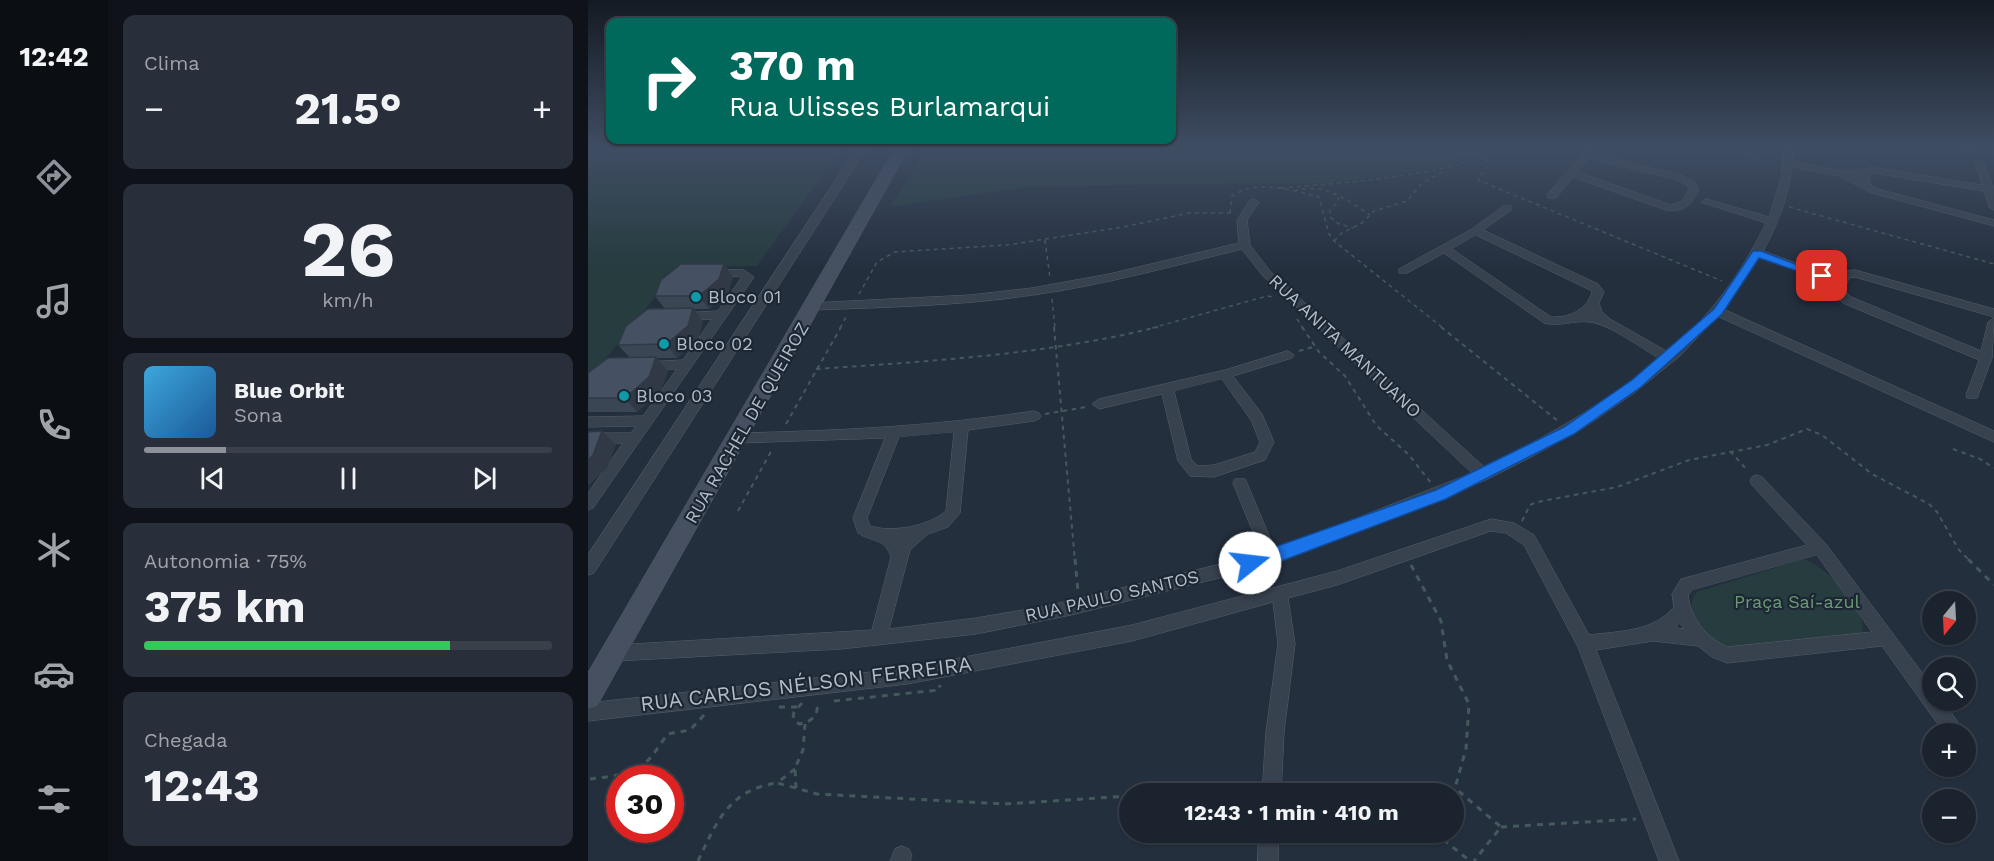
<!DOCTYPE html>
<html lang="pt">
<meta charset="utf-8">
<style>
body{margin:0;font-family:"Work Sans",sans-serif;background:#282f3a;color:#f1f3f6;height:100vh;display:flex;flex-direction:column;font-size:22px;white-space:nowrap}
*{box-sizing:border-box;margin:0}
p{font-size:20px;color:#a0a4aa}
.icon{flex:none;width:33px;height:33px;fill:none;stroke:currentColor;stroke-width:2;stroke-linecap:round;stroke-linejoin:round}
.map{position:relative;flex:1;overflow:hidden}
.details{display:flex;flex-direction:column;gap:15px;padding:15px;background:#0f1319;width:480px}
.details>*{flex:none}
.hud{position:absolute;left:18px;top:18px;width:570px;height:126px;border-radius:12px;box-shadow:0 2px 4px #0004,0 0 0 2px #39404a;background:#00695c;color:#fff;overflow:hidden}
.needle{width:39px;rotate:198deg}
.fabs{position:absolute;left:1334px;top:591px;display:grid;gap:12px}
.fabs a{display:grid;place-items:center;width:54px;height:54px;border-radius:50%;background:#1b232e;box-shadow:0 2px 4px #0004,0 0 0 2px #39404a;font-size:30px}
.speed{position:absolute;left:18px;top:765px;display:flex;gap:12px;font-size:30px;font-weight:700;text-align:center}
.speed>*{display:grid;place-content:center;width:78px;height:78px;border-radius:50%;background:#1b232e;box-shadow:0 2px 4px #0004,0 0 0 2px #39404a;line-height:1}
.speed .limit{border:9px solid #d22;background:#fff;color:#111}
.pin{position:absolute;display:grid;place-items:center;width:51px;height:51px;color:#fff;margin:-26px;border-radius:12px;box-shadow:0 3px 9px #0006}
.me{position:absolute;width:66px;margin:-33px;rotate:74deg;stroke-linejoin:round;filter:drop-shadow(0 0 4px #0008)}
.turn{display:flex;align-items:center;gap:21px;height:126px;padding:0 24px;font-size:27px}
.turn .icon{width:78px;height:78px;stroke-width:2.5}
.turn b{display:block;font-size:42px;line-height:51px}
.big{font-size:45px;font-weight:700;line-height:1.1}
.details .card{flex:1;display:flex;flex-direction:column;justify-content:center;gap:9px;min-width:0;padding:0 21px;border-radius:12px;background:#282f3a}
.details .dial{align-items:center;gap:0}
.dial b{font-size:78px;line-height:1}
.song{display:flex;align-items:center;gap:18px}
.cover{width:72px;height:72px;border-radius:9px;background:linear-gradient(135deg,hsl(200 70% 55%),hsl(210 70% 35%))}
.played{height:6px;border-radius:3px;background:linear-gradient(90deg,#8c9099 20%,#39404a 20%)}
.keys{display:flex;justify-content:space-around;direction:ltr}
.heat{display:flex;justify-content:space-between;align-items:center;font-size:33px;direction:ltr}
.charge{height:9px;border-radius:4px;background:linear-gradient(90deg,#34c759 75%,#39404a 0)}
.trip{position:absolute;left:531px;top:783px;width:345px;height:60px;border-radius:30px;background:#1b232e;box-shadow:0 2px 4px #0004,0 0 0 2px #39404a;font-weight:700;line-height:60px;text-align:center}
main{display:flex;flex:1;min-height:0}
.tab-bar{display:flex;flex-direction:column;width:108px;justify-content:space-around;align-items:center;background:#0b0e12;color:#a0a4aa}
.tab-bar .icon{width:42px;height:42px}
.tab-bar .on{color:#8c9099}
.tab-bar b{font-size:27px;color:#f1f3f6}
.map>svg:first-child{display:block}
.green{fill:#263c3f}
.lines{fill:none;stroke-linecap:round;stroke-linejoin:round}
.street-casing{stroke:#565f6c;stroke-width:1}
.secondary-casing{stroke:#565f6c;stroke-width:1}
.path-far2{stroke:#44595c;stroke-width:1.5;stroke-dasharray:4 4;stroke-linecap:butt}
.path-far1{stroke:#44595c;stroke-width:2;stroke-dasharray:4.5 4.5;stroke-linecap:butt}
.path{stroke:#44595c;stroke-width:3;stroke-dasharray:6 6;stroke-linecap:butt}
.street{fill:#38414e;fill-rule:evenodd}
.secondary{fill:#465061;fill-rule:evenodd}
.wall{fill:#3b4654}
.shaded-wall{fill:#303945}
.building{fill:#455162;stroke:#303945;stroke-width:1.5}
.route{fill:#1a73e8;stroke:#114b97;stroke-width:1.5}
.culture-dot{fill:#0f9aa8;stroke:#1d2633;stroke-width:2}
.labels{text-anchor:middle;stroke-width:4.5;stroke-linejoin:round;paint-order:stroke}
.poi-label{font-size:18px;fill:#b4bcc9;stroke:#1d2633;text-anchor:start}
.street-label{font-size:18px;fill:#b4bcc9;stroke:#1d2633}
.park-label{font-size:18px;fill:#6b9a76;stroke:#1d2633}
.near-street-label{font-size:21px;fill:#b4bcc9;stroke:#1d2633}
</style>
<main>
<nav class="tab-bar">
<b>12:42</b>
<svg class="icon on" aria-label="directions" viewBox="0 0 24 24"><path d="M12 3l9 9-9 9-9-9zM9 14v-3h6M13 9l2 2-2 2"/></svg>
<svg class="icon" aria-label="music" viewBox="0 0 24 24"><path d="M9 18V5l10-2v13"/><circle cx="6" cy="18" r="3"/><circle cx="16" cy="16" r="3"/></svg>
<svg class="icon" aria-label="phone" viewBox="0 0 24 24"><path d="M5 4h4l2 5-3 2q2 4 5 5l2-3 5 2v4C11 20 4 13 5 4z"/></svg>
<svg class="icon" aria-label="climate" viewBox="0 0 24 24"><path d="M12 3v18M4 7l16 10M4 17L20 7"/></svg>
<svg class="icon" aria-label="car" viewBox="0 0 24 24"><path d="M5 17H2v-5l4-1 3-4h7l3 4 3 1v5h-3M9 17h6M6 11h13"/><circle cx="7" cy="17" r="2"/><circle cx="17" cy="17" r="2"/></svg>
<svg class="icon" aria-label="filters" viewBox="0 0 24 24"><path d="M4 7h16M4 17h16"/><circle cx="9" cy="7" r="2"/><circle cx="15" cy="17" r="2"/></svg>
</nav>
<section class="details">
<div class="card"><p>Clima</p>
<div class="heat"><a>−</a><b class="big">21.5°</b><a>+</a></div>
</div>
<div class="card dial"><b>26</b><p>km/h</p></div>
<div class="card">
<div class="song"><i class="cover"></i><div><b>Blue Orbit</b><p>Sona</p></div></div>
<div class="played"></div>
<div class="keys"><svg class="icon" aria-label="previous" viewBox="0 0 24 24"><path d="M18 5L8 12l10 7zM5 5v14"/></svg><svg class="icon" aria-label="pause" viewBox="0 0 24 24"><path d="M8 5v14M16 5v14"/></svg><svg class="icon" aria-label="next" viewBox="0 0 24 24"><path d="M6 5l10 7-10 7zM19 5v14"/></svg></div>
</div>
<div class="card"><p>Autonomia · 75%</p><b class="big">375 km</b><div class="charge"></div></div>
<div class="card"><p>Chegada</p><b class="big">12:43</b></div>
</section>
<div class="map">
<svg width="1406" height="861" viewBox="0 0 1406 861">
<rect width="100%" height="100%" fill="#242f3e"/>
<g class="green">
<path d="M0 148H254L169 266 91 267 0 381Z"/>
<path d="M340 148H908L854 166 798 176 734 183 445 186 301 207Z"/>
<path d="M1215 559C1239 567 1275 604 1275 631L1271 636 1141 649C1135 647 1127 646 1122 642 1110 634 1096 605 1109 592Z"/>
</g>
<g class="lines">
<defs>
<g id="street">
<path d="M269 148H279L6 573 0 575V555Z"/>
<path d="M1001 148H1007L1009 150 1005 154 1093 175 1106 181 1111 189C1104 204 1096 213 1078 210L985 177 968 198H960V194ZM1001 159 1087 179 1099 185 1101 189 1094 201 1083 205 990 172Z"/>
<path d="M1196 148H1206L1205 161C1232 167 1258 175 1285 167L1394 185 1387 163 1395 161 1406 189V210L1401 207 1396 191 1286 173 1281 175 1282 184 1290 189 1406 220V226L1284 193 1251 176 1204 167C1200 198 1190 224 1175 251L1238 274 1240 276 1238 278H1230L1171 257 1135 309 1406 431V442L1129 316 1092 356 1046 393 997 427 945 456 900 479 837 506 683 565 483 615 388 634 253 649 27 661 21 659 19 653 21 647 27 645 284 630 303 557C296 537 285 543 270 533L265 518 297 438 150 443 145 442 143 438 145 434 150 433C249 431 348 426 446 411L451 413 453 416 451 419 446 421 380 430 372 513 360 527 340 534 322 550 301 629 388 618 459 606 674 554 645 483 647 479H657L659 483 687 550 884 473 674 275 654 249C585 266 516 285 445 295 372 306 299 307 226 310L222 309 220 306 222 303 382 295 444 288 521 274 651 243 649 220 662 200 666 199 671 202 659 220 662 245 682 271 896 467C959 437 1017 403 1072 359 1053 348 1023 325 1002 322 986 320 972 327 956 323L856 253 819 273H811V269L884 229 915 206H923V210L895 230 1010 284 1016 292 1011 303 1014 312 1022 319 1080 352C1121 318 1155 271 1178 223L1113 202 1118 199 1181 217 1193 178ZM888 235 1002 290 1004 292C999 310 981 318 963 317L864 249ZM366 432 358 511C341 526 304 533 282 526L279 518 311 437Z"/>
<path d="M122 269 156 270 166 277 5 508 0 510V493L35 443H0V433H43L48 426 0 427V417L55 416 89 369H58L54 368 52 365 54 362 95 360 124 319 93 320 89 319 87 316 89 313 130 311 154 277 118 274V270Z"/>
<path d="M1267 270 1406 309V317L1267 277 1261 278 1256 290 1263 297 1393 351 1400 322 1406 318 1404 358 1389 398H1379L1378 395 1391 360 1255 303 1244 291 1252 273Z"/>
<path d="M700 351 706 355 704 358 645 376 674 414 686 442 677 460 626 477 602 476 590 461 574 394 511 409 504 404 511 399 637 370ZM634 379 663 420 672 442 667 452 626 465 610 466 603 459 586 391Z"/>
<path d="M1169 475 1174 477 1237 543 1344 686V700H1355L1374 729 1372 734H1357L1294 646 1139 663 1124 657 1110 646 1065 641 1008 650 1091 861H1071L990 647 936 545 918 533 903 531 749 585 700 598 707 644 696 732 693 794H674L678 732 690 644 685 602 544 641 319 684 0 721V703L319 668 544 625 749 571 903 519 926 523 946 535 1001 635C1032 631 1065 632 1086 607L1084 594 1093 579 1219 545 1164 485 1162 481 1164 477ZM1229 555 1284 632 1139 647C1118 637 1103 619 1100 595L1104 590ZM1092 623 1096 629 1088 628Z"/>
<path d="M671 832H691L690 861H670Z"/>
<path d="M314 846 321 849 324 856 322 861H302L307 849Z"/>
</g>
<path id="secondary" d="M307 148H321L9 706 0 709V673Z"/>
</defs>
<use href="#street" class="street-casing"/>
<use href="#secondary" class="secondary-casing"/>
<g class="path-far2">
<path d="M1123 148 1187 163"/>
<path d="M1359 148 1406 155"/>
<path d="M1379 148 1406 153"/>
<path d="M897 157 914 148"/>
<path d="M693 188C763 182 830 178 897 157L900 167 890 178 892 181 1134 281"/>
<path d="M706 191C736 182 758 199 782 215"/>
<path d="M750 197 751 201 742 210V217L751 224 765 228"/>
<path d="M1201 207 1406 264"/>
<path d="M642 213 644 196C669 179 704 190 731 197L741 234 746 241 855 328"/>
<path d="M457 240 462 278"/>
<path d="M746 241 754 233 774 223 786 211 819 201 834 183 856 171"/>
<path d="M271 294 289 262 307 252 419 245 535 227 601 213H645"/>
<path d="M464 299 467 328"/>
<path d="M709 319 715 328"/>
<path d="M252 328 258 317"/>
<path d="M564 328 679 296 686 297"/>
</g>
<g class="path-far1">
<path d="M466 327 487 561"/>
<path d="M714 327 731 352 757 376 788 425 821 455 843 483"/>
<path d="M853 327 970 421"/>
<path d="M711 351 725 347"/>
<path d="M228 369C343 361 457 355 570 327"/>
<path d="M457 414 499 407"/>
<path d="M198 424 253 327"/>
<path d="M1365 449 1392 459 1406 468"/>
<path d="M1142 451 1160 471"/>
<path d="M150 511 185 448"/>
<path d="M934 521 942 505 949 502 1029 487 1101 460 1179 445 1219 429 1234 435 1284 474 1341 504 1349 512 1371 550 1382 561"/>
</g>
<g class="path">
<path d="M487 559 490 592"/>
<path d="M1380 559 1406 585"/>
<path d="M823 565 853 621 859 660 881 704 878 749 867 788"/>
<path d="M246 701 351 690 352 685"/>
<path d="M214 703 206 712 205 718 211 724C223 722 231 716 229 703"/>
<path d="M191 707H209"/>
<path d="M217 724 215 750 207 768 208 788 229 794 417 804 542 796"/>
<path d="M207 769 189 783 208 788"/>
<path d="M2 779C24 776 48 775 63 757 69 750 74 741 80 734L102 730 117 714"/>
<path d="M575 794 621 789 631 794"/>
<path d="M863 794 867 788 913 827 886 861"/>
<path d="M913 827 1048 819"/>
<path d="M846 832 882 861"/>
<path d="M110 861C129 821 141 790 189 783"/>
</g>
<use href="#street" class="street"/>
<use href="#secondary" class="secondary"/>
</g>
<path class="wall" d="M136 264 145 277 140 293 121 309H106L115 322 110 339 89 358H69L80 371 73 390 49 412H0V373L42 358 30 345 77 309 67 296Z"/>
<g class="shaded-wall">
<path d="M136 264 145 277 140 293 121 309 111 296Z"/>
<path d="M105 308 115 322 110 339 89 358 78 344Z"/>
<path d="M68 357 80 371 73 390 49 412 37 398Z"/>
<path d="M14 431 28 445 19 468 0 486V460Z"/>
</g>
<g class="building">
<path d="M93 264H136L131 279 111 296H67L73 280Z"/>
<path d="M105 308 100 326 78 344 30 345 38 326 60 309Z"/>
<path d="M68 357 61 377 37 398H0V373L20 358Z"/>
<path d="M14 431 5 455 0 460V432Z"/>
</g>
<linearGradient id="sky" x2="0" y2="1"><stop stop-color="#141a22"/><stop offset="0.55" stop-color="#3f4d63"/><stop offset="1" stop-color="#3f4d63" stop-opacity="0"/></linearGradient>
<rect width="1406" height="269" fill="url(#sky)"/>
<path class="route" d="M1165 251H1173L1239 276 1230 278 1171 258 1134 314 1053 387 986 434 858 499 683 565 662 570 656 568 654 563 656 558 848 490 976 427 1044 380 1126 309Z"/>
<g class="culture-dot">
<circle cx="108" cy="297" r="6"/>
<circle cx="76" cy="344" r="6"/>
<circle cx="36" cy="396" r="6"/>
</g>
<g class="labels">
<g class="poi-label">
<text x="120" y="303">Bloco 01</text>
<text x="88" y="350">Bloco 02</text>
<text x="48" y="402">Bloco 03</text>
</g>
<g class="street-label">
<text transform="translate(757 346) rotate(43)" y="6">RUA ANITA MANTUANO</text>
<text transform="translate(159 423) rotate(-60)" y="6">RUA RACHEL DE QUEIROZ</text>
<text transform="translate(524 596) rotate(-13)" y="6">RUA PAULO SANTOS</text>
</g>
<g class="park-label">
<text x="1209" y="608">Praça Saí-azul</text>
</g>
<g class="near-street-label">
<text transform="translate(218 684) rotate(-7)" y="7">RUA CARLOS NÉLSON FERREIRA</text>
</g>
</g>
</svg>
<div class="fabs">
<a><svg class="needle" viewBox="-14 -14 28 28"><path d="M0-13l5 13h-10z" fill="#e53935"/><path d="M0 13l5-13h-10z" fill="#a0a4aa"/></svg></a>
<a><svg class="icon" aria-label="search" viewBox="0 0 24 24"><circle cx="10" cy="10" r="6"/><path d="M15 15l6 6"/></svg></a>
<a>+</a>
<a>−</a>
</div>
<div class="speed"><div class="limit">30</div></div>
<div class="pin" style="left:1234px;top:276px;background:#d93025"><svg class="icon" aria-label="arrive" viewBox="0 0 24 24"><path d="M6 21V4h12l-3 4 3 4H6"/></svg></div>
<svg class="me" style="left:662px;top:563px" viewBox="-20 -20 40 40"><circle r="19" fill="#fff"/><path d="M0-13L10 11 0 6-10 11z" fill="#1a73e8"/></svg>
<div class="trip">12:43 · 1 min · 410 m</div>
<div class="hud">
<div class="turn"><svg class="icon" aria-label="right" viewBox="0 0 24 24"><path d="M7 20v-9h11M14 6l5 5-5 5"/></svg><div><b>370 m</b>Rua Ulisses Burlamarqui</div></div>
</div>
</div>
</main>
